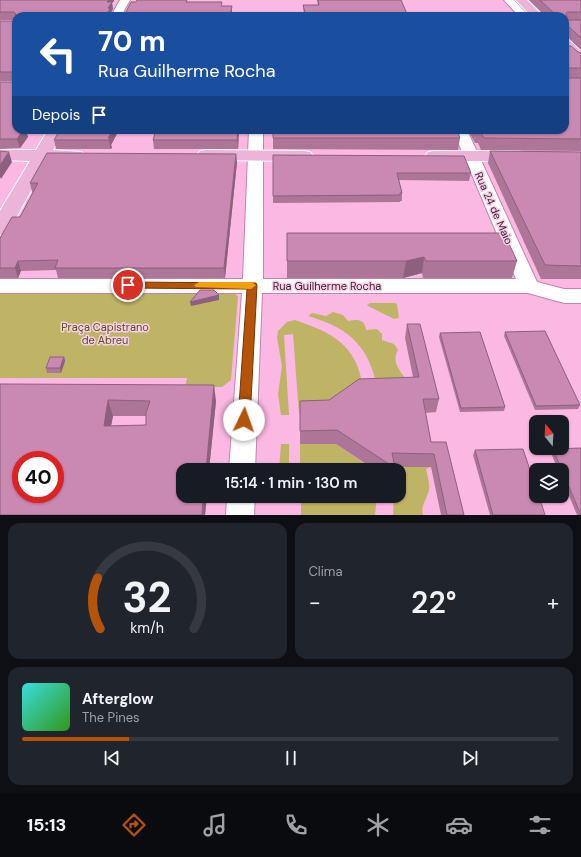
<!DOCTYPE html>
<html lang="pt">
<meta charset="utf-8">
<style>
body{margin:0;font-family:"DM Sans",sans-serif;background:#20242c;color:#f1f3f6;height:100vh;display:flex;flex-direction:column;font-size:15px;white-space:nowrap}
*{box-sizing:border-box;margin:0}
p{font-size:13px;color:#9ea1a6}
.icon{flex:none;width:22px;height:22px;fill:none;stroke:currentColor;stroke-width:2;stroke-linecap:round;stroke-linejoin:round}
.map{position:relative;height:515px;overflow:hidden}
.panel{display:flex;flex-direction:column;gap:8px;padding:8px;background:#0d0f14;flex:1}
.panel>*{flex:none}
.hud{position:absolute;left:12px;top:12px;width:557px;height:122px;border-radius:12px;box-shadow:0 1px 3px #0004;background:#1a4fa0;color:#fff;overflow:hidden}
.needle{width:26px;rotate:342deg}
.buttons{position:absolute;left:529px;top:415px;display:grid;gap:8px}
.buttons a{display:grid;place-items:center;width:40px;height:40px;border-radius:8px;background:#171b24;box-shadow:0 1px 3px #0004;font-size:20px}
.speed{position:absolute;left:12px;top:451px;display:flex;gap:8px;font-size:20px;font-weight:700;text-align:center}
.speed>*{display:grid;place-content:center;width:52px;height:52px;border-radius:50%;background:#171b24;box-shadow:0 1px 3px #0004;line-height:1}
.speed .limit{border:6px solid #d22;background:#fff;color:#111}
.pin{position:absolute;display:grid;place-items:center;width:34px;height:34px;color:#fff;margin:-17px;border:2px solid #fff;border-radius:50%;box-shadow:0 1px 4px #0007}
.me{position:absolute;width:44px;margin:-22px;rotate:3deg;stroke-linejoin:round;filter:drop-shadow(0 0 3px #0008)}
.turn{display:flex;align-items:center;gap:14px;height:84px;padding:0 20px;font-size:18px}
.turn .icon{width:52px;height:52px;stroke-width:2.5}
.turn b{display:block;font-size:28px;line-height:34px}
.then{display:flex;align-items:center;height:38px;padding:0 20px;background:#0003;gap:8px;font-size:15px}
.big{font-size:30px;font-weight:600;line-height:1.1}
.panel .card{flex:1;display:flex;flex-direction:column;justify-content:center;gap:6px;min-width:0;padding:0 14px;border-radius:12px;background:#20242c}
.panel .dial{align-items:center;gap:0}
.dial svg{height:104px;overflow:visible;fill:none;stroke:#363941;stroke-width:7;stroke-linecap:round;text-anchor:middle}
.dial text{fill:#f1f3f6;stroke:none}
.song{display:flex;align-items:center;gap:12px}
.cover{width:48px;height:48px;border-radius:6px;background:linear-gradient(135deg,hsl(180 70% 55%),hsl(110 70% 35%))}
.played{height:4px;border-radius:2px;background:linear-gradient(90deg,#b45309 20%,#363941 20%)}
.keys{display:flex;justify-content:space-around;direction:ltr}
.heat{display:flex;justify-content:space-between;align-items:center;font-size:22px;direction:ltr}
.panel .tiles{flex:1;display:grid;gap:8px;grid-template-columns:1fr 1fr}
.card:last-child{grid-column:span 2}
.trip{position:absolute;left:176px;top:463px;width:230px;height:40px;border-radius:12px;background:#171b24;box-shadow:0 1px 3px #0004;font-weight:600;line-height:40px;text-align:center}
.tabs{display:flex;height:64px;justify-content:space-around;align-items:center;background:#090b0e;color:#9ea1a6}
.tabs .icon{width:28px;height:28px}
.tabs .active{color:#b45309}
.tabs b{font-size:18px;color:#f1f3f6}
.map>svg:first-child{display:block}
.green{fill:#bfb466}
.lines{fill:none;stroke-linecap:round;stroke-linejoin:round}
.minor-casing{stroke:#c384ad;stroke-width:2}
.major-casing{stroke:#fff;stroke-width:2}
.minor{fill:#fff;fill-rule:evenodd}
.major{fill:#ebb4d8;fill-rule:evenodd}
.wall{fill:#ad7699;fill-rule:evenodd}
.shaded-wall{fill:#8d607d}
.building{fill:#c989b2;stroke:#8d607d;fill-rule:evenodd}
.route{fill:#b45309;stroke:#753606}
.slow{fill:#f59e0b}
.labels{text-anchor:middle;stroke-width:3;stroke-linejoin:round;paint-order:stroke}
.street-label{font-size:11px;fill:#3e2435;stroke:#f8cfe9}
.park-label{font-size:11px;fill:#564f1e;stroke:#f8cfe9}
</style>
<div class="map">
<svg width="581" height="515" viewBox="0 0 581 515">
<rect width="100%" height="100%" fill="#fbb8e3"/>
<g class="green">
<path d="M0 289 234 292 238 297 231 380 222 387H185L187 378H0Z"/>
<path d="M370 303H395L397 304 399 318 394 319 368 306 367 305Z"/>
<path d="M333 312 343 315 348 321C357 319 365 319 366 330L377 329 382 334V340L394 344 398 350C391 362 400 370 407 381L378 391C369 347 352 329 308 316L312 313 326 316Z"/>
<path d="M295 320C333 333 357 345 363 388L329 413 299 414 293 334 284 335 289 415H281L278 394 282 366 277 338 278 331 287 322Z"/>
<path d="M281 444H289V470H279Z"/>
<path d="M300 444H336L374 470H300Z"/>
<path d="M390 467H431L426 469C427 475 430 483 429 489 428 498 420 506 423 515H393L394 496H399V470H391Z"/>
<path d="M301 496H377L375 515H301Z"/>
</g>
<g class="lines">
<defs>
<g id="minor">
<path d="M120 0H130L121 16H111Z"/>
<path d="M504 0H514L525 12 524 16H514L515 12Z"/>
<path d="M249 130H263V279H516L453 130H467L537 282 564 289H581V303H564L528 293H262L255 470H229L242 293H0V279H243Z"/>
<path d="M227 496H255L254 515H226Z"/>
</g>
<g id="major">
<path d="M516 0H527L543 16H531Z"/>
<path d="M565 39 569 40 581 51V62L576 61 565 50Z"/>
<path d="M48 130H64L53 150 82 152 85 156 82 160 76 161H47L10 229 7 233 0 235V211L30 161 0 160V150H36Z"/>
<path d="M206 150 304 151 310 152 313 156 310 160 304 161 206 160 200 159 197 155 200 151Z"/>
<path d="M434 151H518L524 152 527 156 524 160 518 161H434L428 160 425 156 428 152Z"/>
</g>
</defs>
<use href="#minor" class="minor-casing"/>
<use href="#major" class="major-casing"/>
<use href="#minor" class="minor"/>
<use href="#major" class="major"/>
</g>
<g class="wall">
<path d="M0 0H114V1L112 3 113 9 110 14 16 16 27 134 28 137 20 148 0 149V82H15V81H0V21H15V20H0Z"/>
<path d="M317 0H401L408 16H304L303 5H318Z"/>
<path d="M529 0H581V50L565 35V16H545Z"/>
<path d="M565 46 578 52 581 53V151L481 150 478 143H475L468 130H565Z"/>
<path d="M119 130 111 145 112 147 111 149H56L54 140Z"/>
<path d="M239 130 238 149H154L153 140Z"/>
<path d="M273 130 460 138 458 150 273 149Z"/>
<path d="M490 151 581 152V279H541L488 163Z"/>
<path d="M273 155 471 173 469 181 399 180 402 193V201H400V202L273 203Z"/>
<path d="M237 162 225 278H58L56 270 21 271 18 278H0V238L20 217 33 192H32L30 183Z"/>
<path d="M287 233 517 261 512 278H423L422 273 403 278H287Z"/>
<path d="M407 324 439 399 436 412 425 413 431 442 464 515H441L431 467H395V470H375L336 444H300V401L329 400 413 377 405 338Z"/>
<path d="M505 332 580 405 578 409 535 410 504 336Z"/>
<path d="M440 333 505 407 504 411 460 412 439 337Z"/>
<path d="M64 357 65 361 61 373H47L46 368Z"/>
<path d="M0 384 216 401 209 470H183L207 496 205 515H0ZM113 416H146V425L111 426Z"/>
<path d="M553 449 581 515H577L562 479V470H558L551 453Z"/>
<path d="M475 450 545 515H490L473 455Z"/>
</g>
<g class="shaded-wall">
<path d="M109 0H114V1L112 3 113 9 110 14 111 16H103L107 2Z"/>
<path d="M232 6V16H230Z"/>
<path d="M23 130H29L27 134 28 137 20 148 17 139Z"/>
<path d="M113 130H119L111 145 112 147 111 149 108 138Z"/>
<path d="M238 130H239L238 149 237 140Z"/>
<path d="M9 152 12 162 1 179 0 177V165Z"/>
<path d="M236 154 237 162 225 278 224 268Z"/>
<path d="M424 257 422 273 403 278 406 261Z"/>
<path d="M18 261 21 271 18 278 15 268Z"/>
<path d="M219 295V300L191 306 190 302Z"/>
<path d="M64 357 65 361 61 373 60 368Z"/>
<path d="M214 385 216 401 209 470H206Z"/>
<path d="M108 400 113 416 108 441 104 426Z"/>
<path d="M203 496H207L205 515H202Z"/>
</g>
<g class="building">
<path d="M0 0H109L107 2H112L108 8 110 10 103 16H16V130H23L17 139H0V82H15V72H0V21H15L16 14 14 12H0Z"/>
<path d="M137 0H187L186 2H222L221 6H232L230 16H124L131 2H136Z"/>
<path d="M318 0H401L408 16H306L303 5H319Z"/>
<path d="M540 0H581V12H567L566 13 567 20H581V38L565 23V16H557Z"/>
<path d="M565 46H571L578 52 581 53V68H567V78H581V139L484 138 480 132H477L476 130H565Z"/>
<path d="M60 130H113L108 138H110L109 140H54Z"/>
<path d="M156 130H238L237 140H153Z"/>
<path d="M273 130H457L460 138H273Z"/>
<path d="M0 151 9 152 0 165Z"/>
<path d="M490 151 581 152V266L545 265Z"/>
<path d="M47 153 236 154 224 268H55L58 260 18 261 15 268H0V238L12 217H20L38 183H30Z"/>
<path d="M273 155 464 156 471 173H397L402 193H400V195L273 196Z"/>
<path d="M287 233H504L517 261H426L424 257 406 261H287Z"/>
<path d="M200 290H214L219 295 190 302Z"/>
<path d="M407 324H420L439 399H423L431 442H446L464 515H447L434 454 392 453 395 468 337 430 300 431V401L329 400 359 379 419 377Z"/>
<path d="M545 331 580 405 536 406 505 332Z"/>
<path d="M480 332 505 407 461 408 440 333Z"/>
<path d="M50 357H64L60 368H46Z"/>
<path d="M0 384 214 385 206 470H183V496H203L202 515H0ZM108 400 150 401 146 413V425L104 426ZM21 460H55V494H21Z"/>
<path d="M581 448V515L553 449Z"/>
<path d="M523 449 536 488V496H539L545 515H493L475 450Z"/>
</g>
<path class="route" d="M128 282 256 283 257 285 250 420 249 423 244 425 240 423 238 420 247 289 125 288 123 285 125 283Z"/>
<path class="slow" d="M199 282H251L256 285 251 289 196 287 194 285Z"/>
<g class="labels">
<g class="street-label">
<text transform="translate(494 208) rotate(66)" y="4">Rua 24 de Maio</text>
<text x="327" y="290">Rua Guilherme Rocha</text>
</g>
<g class="park-label">
<text x="105" y="331">Praça Capistrano<tspan x="105" dy="13">de Abreu</tspan></text>
</g>
</g>
</svg>
<div class="buttons">
<a><svg class="needle" viewBox="-14 -14 28 28"><path d="M0-13l5 13h-10z" fill="#e53935"/><path d="M0 13l5-13h-10z" fill="#9ea1a6"/></svg></a>
<a><svg class="icon" aria-label="layers" viewBox="0 0 24 24"><path d="M12 4l9 5-9 5-9-5zM3 14l9 5 9-5"/></svg></a>
</div>
<div class="speed"><div class="limit">40</div></div>
<div class="pin" style="left:128px;top:285px;background:#d93025"><svg class="icon" aria-label="arrive" viewBox="0 0 24 24"><path d="M6 21V4h12l-3 4 3 4H6"/></svg></div>
<svg class="me" style="left:244px;top:420px" viewBox="-20 -20 40 40"><circle r="19" fill="#fff"/><path d="M0-13L10 11 0 6-10 11z" fill="#b45309"/></svg>
<div class="trip">15:14 · 1 min · 130 m</div>
<div class="hud">
<div class="turn"><svg class="icon" aria-label="left" viewBox="0 0 24 24"><path d="M17 20v-9H6M10 6l-5 5 5 5"/></svg><div><b>70 m</b>Rua Guilherme Rocha</div></div>
<div class="then">Depois<svg class="icon" aria-label="arrive" viewBox="0 0 24 24"><path d="M6 21V4h12l-3 4 3 4H6"/></svg></div>
</div>
</div>
<section class="panel">
<div class="tiles">
<div class="card dial"><svg viewBox="0 0 100 80">
<path d="M14 69A42 42 0 1 1 86 69"/>
<path d="M14 69A42 42 0 0 1 12 30" stroke="#b45309"/>
<text x="50" y="56" font-size="32" font-weight="700">32</text>
<text x="50" y="72" font-size="11">km/h</text>
</svg></div>
<div class="card"><p>Clima</p>
<div class="heat"><a>−</a><b class="big">22°</b><a>+</a></div>
</div>
<div class="card">
<div class="song"><i class="cover"></i><div><b>Afterglow</b><p>The Pines</p></div></div>
<div class="played"></div>
<div class="keys"><svg class="icon" aria-label="previous" viewBox="0 0 24 24"><path d="M18 5L8 12l10 7zM5 5v14"/></svg><svg class="icon" aria-label="pause" viewBox="0 0 24 24"><path d="M8 5v14M16 5v14"/></svg><svg class="icon" aria-label="next" viewBox="0 0 24 24"><path d="M6 5l10 7-10 7zM19 5v14"/></svg></div>
</div>
</div>
</section>
<nav class="tabs">
<b>15:13</b>
<svg class="icon active" aria-label="directions" viewBox="0 0 24 24"><path d="M12 3l9 9-9 9-9-9zM9 14v-3h6M13 9l2 2-2 2"/></svg>
<svg class="icon" aria-label="music" viewBox="0 0 24 24"><path d="M9 18V5l10-2v13"/><circle cx="6" cy="18" r="3"/><circle cx="16" cy="16" r="3"/></svg>
<svg class="icon" aria-label="phone" viewBox="0 0 24 24"><path d="M5 4h4l2 5-3 2q2 4 5 5l2-3 5 2v4C11 20 4 13 5 4z"/></svg>
<svg class="icon" aria-label="climate" viewBox="0 0 24 24"><path d="M12 3v18M4 7l16 10M4 17L20 7"/></svg>
<svg class="icon" aria-label="car" viewBox="0 0 24 24"><path d="M5 17H2v-5l4-1 3-4h7l3 4 3 1v5h-3M9 17h6M6 11h13"/><circle cx="7" cy="17" r="2"/><circle cx="17" cy="17" r="2"/></svg>
<svg class="icon" aria-label="filters" viewBox="0 0 24 24"><path d="M4 7h16M4 17h16"/><circle cx="9" cy="7" r="2"/><circle cx="15" cy="17" r="2"/></svg>
</nav>
